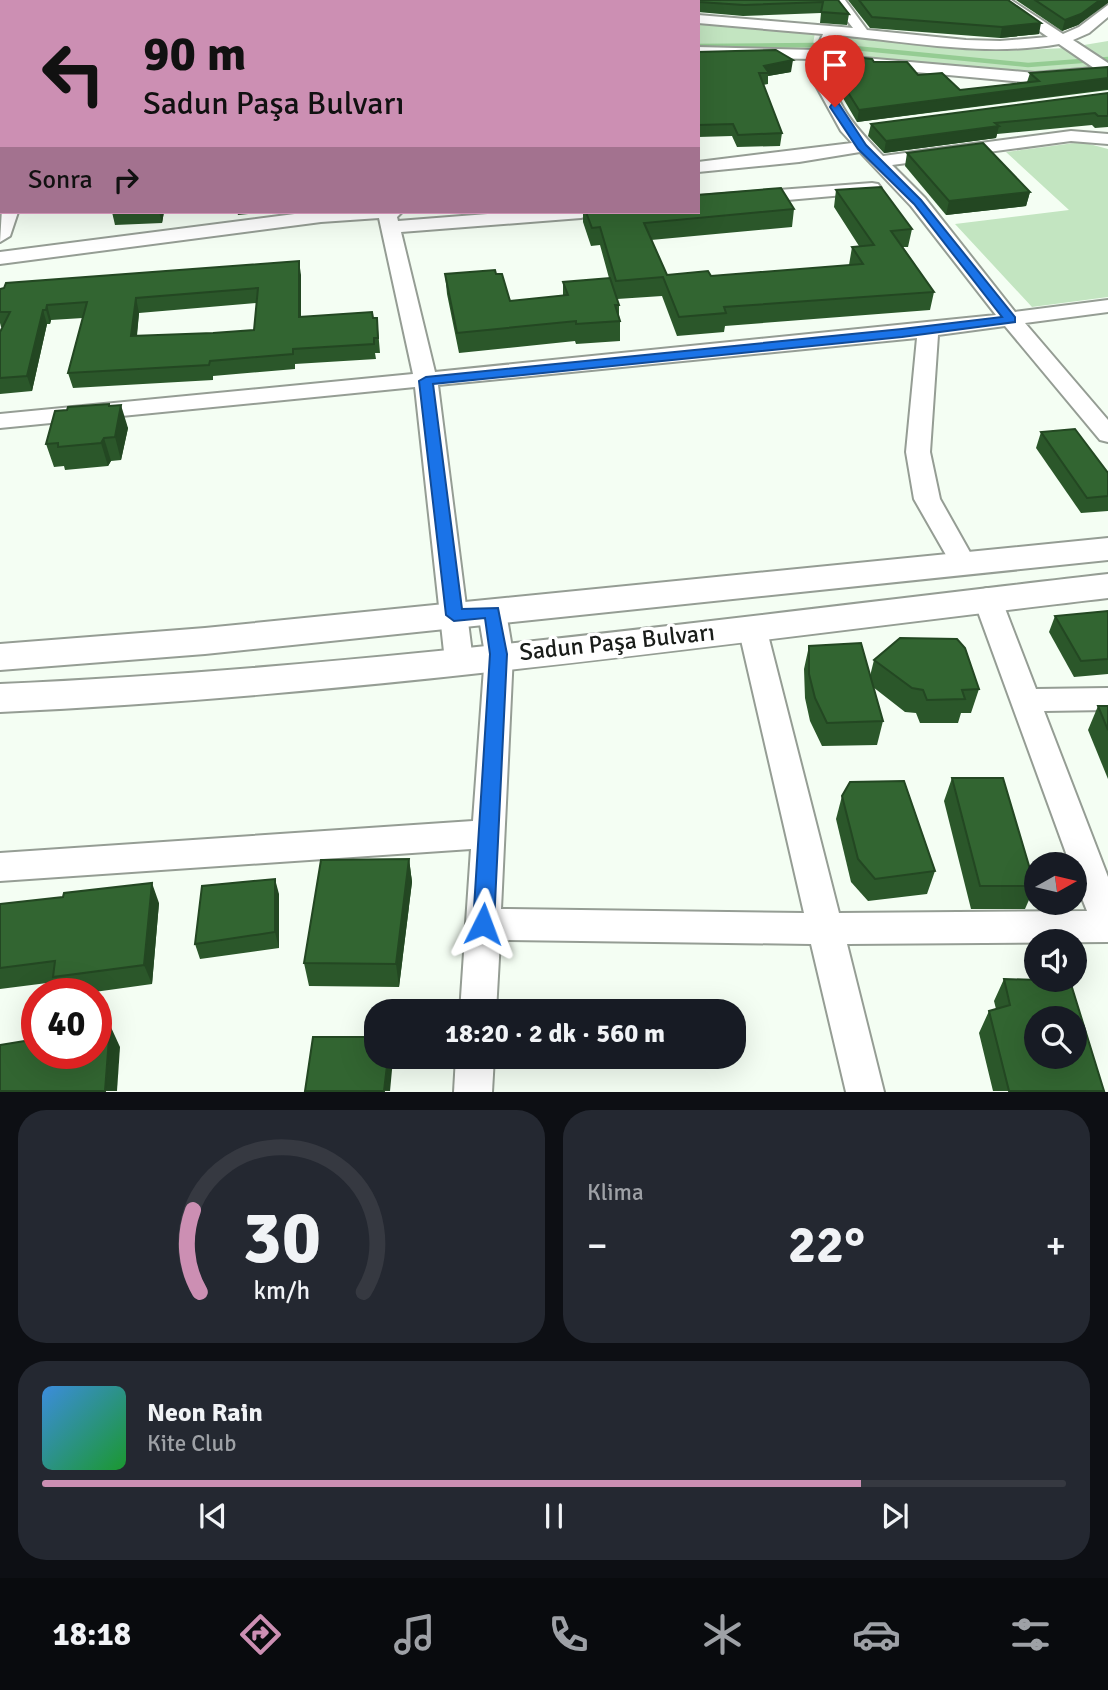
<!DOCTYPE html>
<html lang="tr">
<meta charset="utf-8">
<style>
body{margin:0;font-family:Signika,sans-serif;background:#242831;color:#f1f3f6;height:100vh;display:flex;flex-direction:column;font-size:26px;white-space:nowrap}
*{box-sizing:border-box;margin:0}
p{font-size:23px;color:#9ea1a6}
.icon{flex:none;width:38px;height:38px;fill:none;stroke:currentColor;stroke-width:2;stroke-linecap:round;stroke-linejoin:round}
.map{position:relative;height:1092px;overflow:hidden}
.sheet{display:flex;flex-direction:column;gap:18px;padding:18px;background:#0d0f14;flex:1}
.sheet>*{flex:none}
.guide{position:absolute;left:0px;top:0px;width:700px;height:214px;box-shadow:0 7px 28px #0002;background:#cc8fb3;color:#111;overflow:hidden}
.needle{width:46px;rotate:82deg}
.tools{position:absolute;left:1024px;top:852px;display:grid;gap:14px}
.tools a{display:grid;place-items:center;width:63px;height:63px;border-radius:50%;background:#171b24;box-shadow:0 7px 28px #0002;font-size:35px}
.speed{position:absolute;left:21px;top:978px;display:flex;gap:14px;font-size:35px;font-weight:700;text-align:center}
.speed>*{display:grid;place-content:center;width:91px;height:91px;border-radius:50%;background:#171b24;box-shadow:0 7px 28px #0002;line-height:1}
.speed .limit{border:10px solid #d22;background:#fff;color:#111}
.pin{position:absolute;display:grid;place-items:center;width:60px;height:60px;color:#fff;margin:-72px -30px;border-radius:50% 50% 50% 0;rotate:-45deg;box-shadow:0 0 7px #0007}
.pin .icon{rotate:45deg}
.me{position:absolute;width:77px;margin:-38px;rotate:3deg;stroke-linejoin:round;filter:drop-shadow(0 0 5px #0008)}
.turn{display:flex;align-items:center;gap:24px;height:147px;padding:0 28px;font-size:32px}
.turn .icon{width:91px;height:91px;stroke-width:2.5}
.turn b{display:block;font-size:49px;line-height:60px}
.then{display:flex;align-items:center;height:66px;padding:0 28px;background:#0003;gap:14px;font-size:26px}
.big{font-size:52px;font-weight:800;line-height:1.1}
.sheet .widget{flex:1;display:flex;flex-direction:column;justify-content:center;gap:10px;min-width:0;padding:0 24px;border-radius:28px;background:#242831}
.sheet .dial{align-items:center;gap:0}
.dial svg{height:182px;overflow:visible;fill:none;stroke:#363941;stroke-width:7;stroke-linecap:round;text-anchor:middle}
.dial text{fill:#f1f3f6;stroke:none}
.song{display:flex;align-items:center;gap:21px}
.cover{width:84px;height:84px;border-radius:10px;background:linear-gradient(135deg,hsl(210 70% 55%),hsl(130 70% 35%))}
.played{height:7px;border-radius:4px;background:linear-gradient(90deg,#cc8fb3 80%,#363941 80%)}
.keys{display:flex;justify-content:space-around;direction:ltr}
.heat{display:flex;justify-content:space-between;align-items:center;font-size:38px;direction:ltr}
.sheet .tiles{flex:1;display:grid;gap:18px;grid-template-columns:1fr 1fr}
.widget:last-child{grid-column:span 2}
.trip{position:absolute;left:364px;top:999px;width:382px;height:70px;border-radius:28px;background:#171b24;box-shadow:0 7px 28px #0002;font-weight:800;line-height:70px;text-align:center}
.tab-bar{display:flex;height:112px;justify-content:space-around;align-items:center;background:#090b0e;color:#9ea1a6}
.tab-bar .icon{width:49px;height:49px}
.tab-bar .active{color:#cc8fb3}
.tab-bar b{font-size:32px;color:#f1f3f6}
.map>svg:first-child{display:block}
.green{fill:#c3e5c1}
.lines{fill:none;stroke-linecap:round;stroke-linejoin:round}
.stream{stroke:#95cc93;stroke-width:4.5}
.minor-casing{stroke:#959d94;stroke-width:4}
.major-casing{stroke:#959d94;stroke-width:4}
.minor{fill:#fff;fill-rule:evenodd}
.major{fill:#fff;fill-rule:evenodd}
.wall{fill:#2b572a;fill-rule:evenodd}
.shaded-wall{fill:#234722}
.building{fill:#326531;stroke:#234722;stroke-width:2;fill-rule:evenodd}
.route{fill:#1a73e8;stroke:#114b97;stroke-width:2}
.labels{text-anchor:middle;stroke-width:7;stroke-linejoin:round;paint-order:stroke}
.street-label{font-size:24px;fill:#191c19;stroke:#fff}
</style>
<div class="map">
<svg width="1108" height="1092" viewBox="0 0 1108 1092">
<rect width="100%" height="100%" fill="#f4fef3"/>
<g class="green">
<path d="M698 25H706L815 33 812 49 698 56Z"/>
<path d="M843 37 998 51 1066 48 1108 41V68L1033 74 902 63 834 55 837 41Z"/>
<path d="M1082 142 1108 149V297L1032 307 955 224 1069 210 1006 152Z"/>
</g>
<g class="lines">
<g class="stream">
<path d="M698 46 814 45"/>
<path d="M844 47 1028 65 1108 59"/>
</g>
<defs>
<g id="minor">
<path d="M831 0H845L867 30 966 40 1000 41 1048 37 995 0H1011L1063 34 1079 27 1108 5V17L1089 33 1073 40 1108 63V76L1035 83 830 64C830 101 859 131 883 156L1071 131 1108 134V144L1071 141 892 165 925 198 1015 312 1108 300V312L1025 323 1108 420V442L1100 440 1005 326 938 335 930 452 940 499 976 563 972 569 963 572 954 569 914 499 906 452 917 338 438 385 473 661 469 669 459 672 449 669 445 661 415 387 0 428V414L413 374 379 218 321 222 0 264V252L310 212H402L397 217 398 221 513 212H590L588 216 581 218 401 232 435 372 996 315 911 206 860 152 799 162 698 172V162L852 143 841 131 814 82V59L698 57V47L816 50 823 34 698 23V15L853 28ZM837 35C912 42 985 57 1059 44L1094 68 1035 73 830 55Z"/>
<path d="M872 183 878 184 881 188 878 192 698 208V196Z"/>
<path d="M2 209V212H18L10 236 0 242Z"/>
<path d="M987 588 997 591 1001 598 1036 689 1108 688V710L1044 711 1108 877V942L847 944 884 1092H846L811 944 500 940 496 1012H460L471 849 0 881V853L473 821 485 654 478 612 482 605 492 602 502 605 506 612 513 654 501 909 804 913 738 627 742 620 752 617 762 620 766 627 839 913 1087 911 1074 878V864H1070L973 598 977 591Z"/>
<path d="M456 1057H494L492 1092H454Z"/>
</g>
<g id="major">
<path d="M1108 538V560L205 654 0 670V644L205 628Z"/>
<path d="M1108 574V598C740 641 371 695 0 712V684C370 668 740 616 1108 574Z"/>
</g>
</defs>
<use href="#minor" class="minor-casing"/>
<use href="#major" class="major-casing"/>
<use href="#minor" class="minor"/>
<use href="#major" class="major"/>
</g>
<g class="wall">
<path d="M246 0H318V1L247 2Z"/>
<path d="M838 0 849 14 847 25 820 23 821 13 743 16 698 12V2Z"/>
<path d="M848 0H1008L1039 34 1000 38 870 28Z"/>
<path d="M1016 0H1108L1078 25 1062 31Z"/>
<path d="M698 52 791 72 768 76V84L763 85 782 133 780 146 737 147 732 136 698 137Z"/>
<path d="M844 56 874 62 918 75 960 90 1027 82 1030 73 1108 67V90L857 122 833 81 834 66H842Z"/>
<path d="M1108 93V127L1095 128 1092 125 997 134 996 138 884 153 868 136 871 124Z"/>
<path d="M907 153 1030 192 1026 206 946 215 905 166Z"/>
<path d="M836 190 912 229 908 247H903L934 292 930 310 725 326 724 332 677 336 662 296 617 299 619 305V316L620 321V341L576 344 575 341 459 353 447 294 445 274H496L510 301 563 296V282L609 278 600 245 591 246 583 222V212H698L794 209 792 227 651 240 667 275 711 276 849 265 852 247 859 246 834 207Z"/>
<path d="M112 212H164L162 223 115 225Z"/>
<path d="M301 275V317L377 318 380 353H375L376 359 295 364V369L213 376V380L73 388 68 373 83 318 51 320 50 324H47L32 391 0 394V332L3 327H1L0 323V289ZM257 303 254 330 213 333 137 336 139 313Z"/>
<path d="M110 406 128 428 121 460 111 461 108 466 65 470 64 466 54 467 46 444Z"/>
<path d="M1041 432 1108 473V511L1081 513 1036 448Z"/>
<path d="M1108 611V674L1074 677 1049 632 1055 616Z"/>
<path d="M809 646 870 676 874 660 979 689 971 713H961L958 723H920L916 713 905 712 873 687 883 721 877 745 822 746 810 721 805 698 804 669Z"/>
<path d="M1098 706H1108V779L1088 730Z"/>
<path d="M952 778 1035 886 1025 909H971L944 801Z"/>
<path d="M842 796 935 871 927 894 868 901 851 882 836 819Z"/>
<path d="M409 859 412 882 399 987 309 986 304 963Z"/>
<path d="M279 894V948L200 959 195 944Z"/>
<path d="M63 897 159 903 152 984 80 994H61L55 982 0 989V904Z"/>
<path d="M1004 979 1104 1091H993L979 1033 989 1011 996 1009 994 1001Z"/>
</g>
<g class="shaded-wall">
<path d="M246 0H257V2H247Z"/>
<path d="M1100 0H1108V3L1078 25 1062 31 1065 20Z"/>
<path d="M1041 23 1039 34 1000 38 1002 27Z"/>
<path d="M793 60 791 72 768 76 769 73 764 66Z"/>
<path d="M0 73 2 79V90L0 94Z"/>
<path d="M1108 78V89L857 122 859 110Z"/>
<path d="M999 126 996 138 884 153 886 141Z"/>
<path d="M1030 192 1026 206 946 215 949 201Z"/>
<path d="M159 212H164L162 223Z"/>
<path d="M237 212H270L238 215Z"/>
<path d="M299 261 301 275V332L299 317Z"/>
<path d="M136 298 139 313 135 351 131 336Z"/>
<path d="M47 305 51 320 50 324 46 310Z"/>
<path d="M43 310 47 324 32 391 27 376Z"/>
<path d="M121 405 128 428 121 460 115 437Z"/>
<path d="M104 438 111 461 108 466 101 443Z"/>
<path d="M409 859 412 882 399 987 396 964Z"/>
<path d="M275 879 279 894V948L275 932Z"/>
<path d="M152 883 159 903 152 984 144 965Z"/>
<path d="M110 1025 120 1047 117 1091H105Z"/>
<path d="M388 1057H393V1059L390 1091H384Z"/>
</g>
<g class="building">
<rect x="257" y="0" width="46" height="2"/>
<path d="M373 0H838L849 14 821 12 823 2 744 5 699 2 698 3V2H373Z"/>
<path d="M859 0H1008L1041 23 1002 27 872 17Z"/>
<path d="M1035 0H1100L1081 14 1065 20Z"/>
<path d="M776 50 793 60 764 66 769 73H759L782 133 738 135 733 124 698 125V52Z"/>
<path d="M844 56 872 59 874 62H907L918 75 942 73 960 90 1039 81 1030 73 1108 67V78L859 110 834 70V66H847Z"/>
<path d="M1108 93V116H1098L1095 113 995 123 999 126 886 141 871 124Z"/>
<path d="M983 143 1030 192 949 201 907 153Z"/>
<path d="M881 187 912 229 891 231 934 292 724 307 726 313 679 317 663 277 616 281 600 227 592 228 586 212H698V195L781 188 794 209 644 223 667 275 708 271 711 276 863 264 852 247 874 245 836 190Z"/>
<path d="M299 261V317L372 312 373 318H377L378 338H374V344L293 349V354L210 361 209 365 68 373 87 302 47 305 46 310H43L27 376 0 378V332L10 312H0V289L4 288 6 283ZM258 288 254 330 213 333 131 336 136 298Z"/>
<path d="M495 270 496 274H502L510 301 568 295 563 282 610 278 619 305H615L620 321 576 324V321L457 333 445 274Z"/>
<path d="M109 404V406L121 405 115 437 104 438 101 443 58 447V443L46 444 55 411 67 410 68 407Z"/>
<path d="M1075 429 1108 473V496L1087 498 1041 432Z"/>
<path d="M1108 611V659L1081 661 1055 616Z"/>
<path d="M900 638 957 639 965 648 979 689 962 690 965 699 927 700 923 690 912 688 874 660Z"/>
<path d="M861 643 883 721 827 723 815 698 809 674V646Z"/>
<path d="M1098 706H1108V730Z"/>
<path d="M952 778H1003L1035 886H980Z"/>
<path d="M904 781 935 871 875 879 858 859 842 796 850 782Z"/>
<path d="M409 859 396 964 304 963 321 860Z"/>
<path d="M275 879V932L195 944 202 886Z"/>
<path d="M152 883 144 965 53 977 55 961 0 968V904L63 897 64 893Z"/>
<path d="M1004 979 1070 981 1104 1091H1009L989 1011 1010 1005ZM1036 1018H1074V1057H1036Z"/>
<path d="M110 1025 105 1091H0V1045L37 1039V1054H96V1028Z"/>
<path d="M313 1037H376V1057H388L384 1091H305Z"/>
</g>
<path class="route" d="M832 104H839L866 145 921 200 1015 317V322L902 337 433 384 462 609 498 608 507 654 494 924 491 930 483 933 476 930 473 924 490 654 485 618 454 621 446 615 419 381 426 377 902 329 1002 317 914 204 858 149 830 107Z"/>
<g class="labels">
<g class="street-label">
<text transform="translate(617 642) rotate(-6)" y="8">Sadun Paşa Bulvarı</text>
</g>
</g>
</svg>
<div class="tools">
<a><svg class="needle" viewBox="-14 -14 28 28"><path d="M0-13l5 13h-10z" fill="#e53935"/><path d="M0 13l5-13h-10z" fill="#9ea1a6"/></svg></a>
<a><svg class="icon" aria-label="sound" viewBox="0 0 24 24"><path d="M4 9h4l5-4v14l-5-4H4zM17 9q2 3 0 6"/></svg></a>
<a><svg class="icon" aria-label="search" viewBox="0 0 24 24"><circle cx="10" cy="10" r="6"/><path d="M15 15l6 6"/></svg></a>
</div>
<div class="speed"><div class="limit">40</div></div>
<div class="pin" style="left:835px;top:107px;background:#d93025"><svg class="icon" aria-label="arrive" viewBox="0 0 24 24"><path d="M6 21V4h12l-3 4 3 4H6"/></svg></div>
<svg class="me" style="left:483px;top:924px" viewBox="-20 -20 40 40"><path d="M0-17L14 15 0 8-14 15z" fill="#1a73e8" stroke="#fff" stroke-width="4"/></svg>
<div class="trip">18:20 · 2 dk · 560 m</div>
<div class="guide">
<div class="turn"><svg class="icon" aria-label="left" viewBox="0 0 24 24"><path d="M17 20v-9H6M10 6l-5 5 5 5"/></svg><div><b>90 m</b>Sadun Paşa Bulvarı</div></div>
<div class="then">Sonra<svg class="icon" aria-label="right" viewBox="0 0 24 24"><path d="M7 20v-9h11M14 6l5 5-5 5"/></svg></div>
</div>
</div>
<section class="sheet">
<div class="tiles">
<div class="widget dial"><svg viewBox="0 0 100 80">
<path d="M14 69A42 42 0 1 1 86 69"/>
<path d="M14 69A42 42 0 0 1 11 33" stroke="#cc8fb3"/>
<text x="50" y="56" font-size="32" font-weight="700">30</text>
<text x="50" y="72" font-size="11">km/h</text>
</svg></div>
<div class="widget"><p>Klima</p>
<div class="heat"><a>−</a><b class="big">22°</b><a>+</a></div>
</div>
<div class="widget">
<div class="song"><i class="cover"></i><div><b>Neon Rain</b><p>Kite Club</p></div></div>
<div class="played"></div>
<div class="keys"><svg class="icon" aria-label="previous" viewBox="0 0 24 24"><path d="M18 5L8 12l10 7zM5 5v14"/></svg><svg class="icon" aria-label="pause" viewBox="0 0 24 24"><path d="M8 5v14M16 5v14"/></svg><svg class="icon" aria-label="next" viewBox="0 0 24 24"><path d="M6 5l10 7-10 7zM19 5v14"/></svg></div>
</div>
</div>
</section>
<nav class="tab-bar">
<b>18:18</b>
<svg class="icon active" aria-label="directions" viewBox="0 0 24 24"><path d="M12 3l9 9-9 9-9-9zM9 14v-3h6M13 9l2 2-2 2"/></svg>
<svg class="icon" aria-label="music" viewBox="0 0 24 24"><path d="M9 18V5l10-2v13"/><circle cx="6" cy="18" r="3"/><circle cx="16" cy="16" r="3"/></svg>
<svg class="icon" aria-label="phone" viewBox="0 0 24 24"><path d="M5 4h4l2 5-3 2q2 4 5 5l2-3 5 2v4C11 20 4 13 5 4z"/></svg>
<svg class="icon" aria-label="climate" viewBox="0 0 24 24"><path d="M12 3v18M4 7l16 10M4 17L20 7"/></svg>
<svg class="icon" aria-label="car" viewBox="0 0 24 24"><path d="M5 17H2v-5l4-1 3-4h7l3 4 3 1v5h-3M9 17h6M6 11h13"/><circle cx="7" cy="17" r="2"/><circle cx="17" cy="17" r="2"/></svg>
<svg class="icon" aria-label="filters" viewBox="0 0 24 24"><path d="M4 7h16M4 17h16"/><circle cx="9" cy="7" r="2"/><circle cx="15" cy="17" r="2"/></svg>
</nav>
